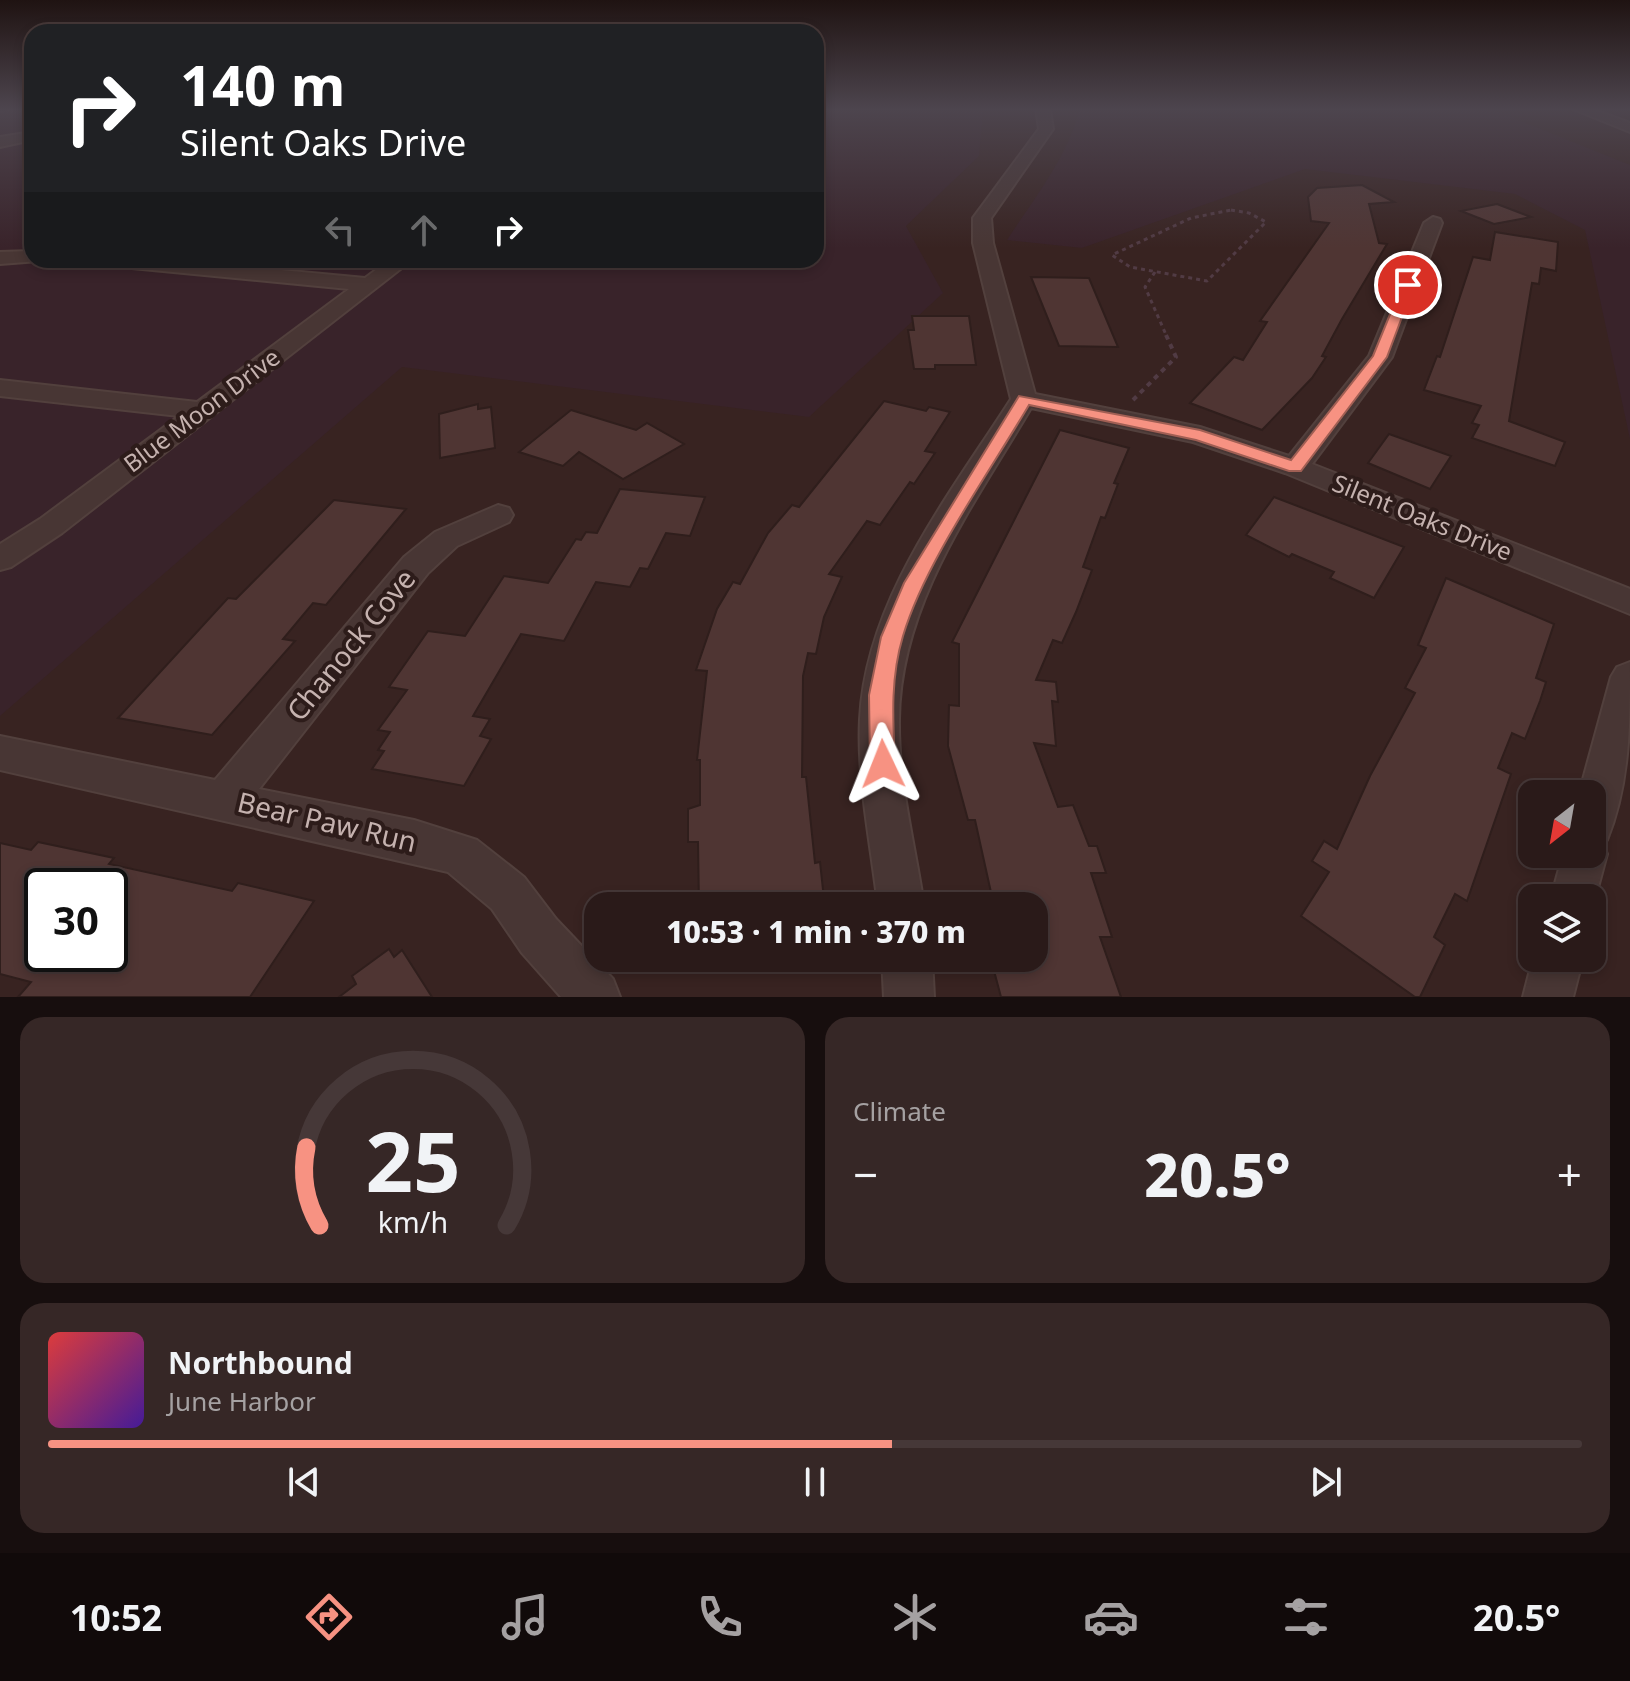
<!DOCTYPE html>
<meta charset="utf-8">
<style>
body{margin:0;font-family:"Noto Sans",sans-serif;background:#362726;color:#f1f3f6;height:100vh;display:flex;flex-direction:column;font-size:30px;white-space:nowrap}
*{box-sizing:border-box;margin:0}
p{font-size:26px;color:#a5a1a2}
.icon{flex:none;width:44px;height:44px;fill:none;stroke:currentColor;stroke-width:2;stroke-linecap:round;stroke-linejoin:round}
.map{position:relative;height:997px;overflow:hidden}
.drawer{display:flex;flex-direction:column;gap:20px;padding:20px;background:#170e0e;flex:1}
.drawer>*{flex:none}
.guide{position:absolute;left:24px;top:24px;width:800px;height:244px;border-radius:24px;box-shadow:0 4px 12px #0003,0 0 0 2px #463838;background:#202124;color:#fff;overflow:hidden}
.needle{width:52px;rotate:211deg}
.buttons{position:absolute;left:1518px;top:780px;display:grid;gap:16px}
.buttons a{display:grid;place-items:center;width:88px;height:88px;border-radius:16px;background:#2a1a19;box-shadow:0 4px 12px #0003,0 0 0 2px #463838;font-size:40px}
.speed{position:absolute;left:24px;top:868px;display:flex;gap:16px;font-size:40px;font-weight:700;text-align:center}
.speed>*{display:grid;place-content:center;width:104px;height:104px;border-radius:50%;background:#2a1a19;box-shadow:0 4px 12px #0003,0 0 0 2px #463838;line-height:1}
.speed .limit{border:4px solid #111;border-radius:12px;background:#fff;color:#111}
.pin{position:absolute;display:grid;place-items:center;width:68px;height:68px;color:#fff;margin:-34px;border:4px solid #fff;border-radius:50%;box-shadow:0 2px 8px #0007}
.me{position:absolute;width:88px;margin:-44px;rotate:358deg;stroke-linejoin:round;filter:drop-shadow(0 0 6px #0008)}
.turn{display:flex;align-items:center;gap:28px;height:168px;padding:0 24px;font-size:36px}
.turn .icon{width:104px;height:104px;stroke-width:2.5}
.turn b{display:block;font-size:56px;line-height:68px}
.lanes{display:flex;align-items:center;height:76px;padding:0 24px;background:#0003;justify-content:center;gap:40px;direction:ltr}
.lanes .off{opacity:.35}
.big{font-size:60px;font-weight:800;line-height:1.1}
.drawer .tile{flex:1;display:flex;flex-direction:column;justify-content:center;gap:12px;min-width:0;padding:0 28px;border-radius:24px;background:#362726}
.drawer .dial{align-items:center;gap:0}
.dial svg{height:208px;overflow:visible;fill:none;stroke:#463838;stroke-width:7;stroke-linecap:round;text-anchor:middle}
.dial text{fill:#f1f3f6;stroke:none}
.song{display:flex;align-items:center;gap:24px}
.cover{width:96px;height:96px;border-radius:12px;background:linear-gradient(135deg,hsl(0 70% 55%),hsl(260 70% 35%))}
.played{height:8px;border-radius:4px;background:linear-gradient(90deg,#f79282 55%,#463838 55%)}
.keys{display:flex;justify-content:space-around;direction:ltr}
.heat{display:flex;justify-content:space-between;align-items:center;font-size:44px;direction:ltr}
.drawer .tiles{flex:1;display:grid;gap:20px;grid-template-columns:1fr 1fr}
.tile:last-child{grid-column:span 2}
.trip{position:absolute;left:584px;top:892px;width:464px;height:80px;border-radius:24px;background:#2a1a19;box-shadow:0 4px 12px #0003,0 0 0 2px #463838;font-weight:800;line-height:80px;text-align:center}
.tab-bar{display:flex;height:128px;justify-content:space-around;align-items:center;background:#110a0a;color:#a5a1a2}
.tab-bar .icon{width:56px;height:56px}
.tab-bar .current{color:#f79282}
.tab-bar b{font-size:36px;color:#f1f3f6}
.map>svg:first-child{display:block}
.green{fill:#39232a}
.building{fill:#4f3533;stroke:#2f1e1c;stroke-width:2;fill-rule:evenodd}
.lines{fill:none;stroke-linecap:round;stroke-linejoin:round}
.street-casing{stroke:#52403d;stroke-width:4}
.path-far2{stroke:#513b44;stroke-width:2;stroke-dasharray:3 3;stroke-linecap:butt}
.path-far1{stroke:#513b44;stroke-width:3;stroke-dasharray:4 4;stroke-linecap:butt}
.path{stroke:#513b44;stroke-width:4;stroke-dasharray:5 5;stroke-linecap:butt}
.street{fill:#483634;fill-rule:evenodd}
.route{fill:#f79282;stroke:#a15f54;stroke-width:2}
.labels{text-anchor:middle;stroke-width:8;stroke-linejoin:round;paint-order:stroke}
.street-label{font-size:24px;fill:#c5b2af;stroke:#2d1c1a}
.near-street-label{font-size:28px;fill:#c5b2af;stroke:#2d1c1a}
</style>
<div class="map">
<svg width="1630" height="997" viewBox="0 0 1630 997">
<rect width="100%" height="100%" fill="#382321"/>
<g class="green">
<path d="M0 109H32V260H816V109H983L979 156 906 226 943 293 809 417 402 367 0 716Z"/>
<path d="M1101 109H1491L1630 165V439L1585 230 1515 194 1305 169 1082 248 1007 240C1033 200 1068 157 1079 110Z"/>
</g>
<g class="building">
<path d="M1362 185 1394 202 1369 204 1379 243 1387 244 1342 319 1322 356 1326 357 1312 378 1262 430 1190 403 1234 357 1243 360 1267 322 1260 321 1329 223 1311 221 1308 197 1317 188Z"/>
<path d="M1497 204 1531 217 1494 224 1461 211Z"/>
<path d="M1495 232 1558 242 1556 271 1541 268 1539 284 1532 283 1509 421 1565 442 1555 466 1472 438 1479 425 1472 423 1481 406 1424 390 1437 356 1440 357 1473 257 1490 260Z"/>
<path d="M1031 277 1089 278 1118 347 1059 346Z"/>
<path d="M912 316H969L976 365H935V369H914L908 330H914Z"/>
<path d="M884 401 926 411 929 407 950 412 925 451 935 453 914 484 910 482 880 525 867 521 829 574 842 577 824 617 816 654 808 653 803 676 802 777H806L815 863 820 862 824 899 810 901V906H699L698 842H688V809L700 805V760H697L707 671 696 670 717 609 733 582 740 584 768 533 792 505 799 507Z"/>
<path d="M478 404V409L491 407 495 448 440 458 439 414Z"/>
<path d="M571 410 636 430 647 423 684 444 623 479 579 452 563 466 519 452Z"/>
<path d="M1060 430 1129 448 1114 483 1118 484 1105 518 1101 517 1083 567 1092 570 1076 612 1062 643 1053 640 1036 680 1056 682 1058 702 1052 701 1056 746 1034 743 1058 807 1073 805 1089 846H1097L1106 873H1091L1112 937H1100L1121 997H1001L993 967 1034 963V906H994L975 820H968L948 746 949 705 959 706V644L952 642Z"/>
<path d="M1389 434 1451 456 1430 489 1368 463Z"/>
<path d="M620 489 705 497 690 536 666 533 648 569 640 568 630 587 596 582 564 641 521 634 473 716 490 719 480 736 491 739 464 786 372 769 384 751 378 750 390 732 378 730 407 690 389 687 428 631 465 636 504 576 548 583 576 539 581 540 586 532 597 533Z"/>
<path d="M1274 497 1404 547 1374 598 1330 578 1334 572 1292 554 1289 557 1246 535Z"/>
<path d="M334 500 406 509 326 605 313 603 283 639 295 641 212 735 118 718 228 598 236 599Z"/>
<path d="M1446 578 1554 624 1536 678 1546 682 1540 701 1525 739 1512 733 1498 768 1511 774 1467 901 1455 894 1434 937 1445 945 1420 997H1415L1301 916 1329 872 1312 861 1324 841 1337 849 1370 776 1415 693 1405 688 1426 648 1418 645Z"/>
<path d="M38 842 114 858 109 864 232 891 238 883 314 901 250 997H18L31 982 0 974V843L31 850ZM42 886H110V954H42Z"/>
<path d="M389 949 394 957 402 950 432 997H339L356 984 352 976Z"/>
</g>
<g class="lines">
<defs>
<g id="street">
<path d="M1036 109H1050L1053 129 991 218 993 243 1035 394 1200 427 1289 456 1369 356 1424 223 1433 217 1440 219 1442 223 1392 357 1312 464 1630 589V614L1285 473 1193 442 1031 408C975 503 900 603 899 719 898 782 915 844 924 906H878C871 844 857 781 860 719 866 599 949 496 1011 399L973 243V218L1039 129Z"/>
<path d="M1573 109H1592L1630 123V132Z"/>
<path d="M32 132V140L0 147V137Z"/>
<path d="M32 251V260L39 261 0 264V252Z"/>
<path d="M101 260H174L365 278 389 260H412L62 533 11 567 0 570V544L40 519 179 416 0 396V380L197 402 349 289 111 266Z"/>
<path d="M498 505 509 508 513 515 509 522 457 546 428 573 259 789 414 820 477 840 524 877 556 919 613 979 620 997H561L522 953 492 909 448 872 0 770V736L215 780 404 557 435 532Z"/>
<path d="M1630 662C1630 723 1630 784 1607 840L1602 842 1607 854 1592 910V898H1551L1563 854H1592V794H1579L1611 677 1617 667Z"/>
<path d="M882 958H932L934 997H884Z"/>
<path d="M1533 958H1583L1573 997H1523Z"/>
</g>
</defs>
<use href="#street" class="street-casing"/>
<path class="path-far2" d="M0 112 15 109"/>
<g class="path-far1">
<path d="M1231 210 1249 213 1266 222 1207 281 1130 267 1112 255 1191 218Z"/>
<path d="M1155 272 1145 287 1167 337"/>
</g>
<path class="path" d="M1133 400 1176 357 1166 335"/>
<use href="#street" class="street"/>
</g>
<linearGradient id="sky" x2="0" y2="1"><stop stop-color="#1f1312"/><stop offset="0.44" stop-color="#4d454e"/><stop offset="1" stop-color="#4d454e" stop-opacity="0"/></linearGradient>
<rect width="1630" height="248" fill="url(#sky)"/>
<path class="route" d="M1408 281 1414 285 1387 357 1301 471H1289L1196 440 1029 405C989 473 925 562 903 636 890 679 893 721 895 764L891 772 883 775 874 772 870 764 869 695 881 637 904 583 1019 396 1200 430 1291 460 1373 356 1402 285Z"/>
<g class="labels">
<g class="street-label">
<text transform="translate(202 411) rotate(-37)" y="8">Blue Moon Drive</text>
<text transform="translate(1422 518) rotate(22)" y="8">Silent Oaks Drive</text>
</g>
<g class="near-street-label">
<text transform="translate(351 645) rotate(-51)" y="10">Chanock Cove</text>
<text transform="translate(327 822) rotate(13)" y="10">Bear Paw Run</text>
</g>
</g>
</svg>
<div class="buttons">
<a><svg class="needle" viewBox="-14 -14 28 28"><path d="M0-13l5 13h-10z" fill="#e53935"/><path d="M0 13l5-13h-10z" fill="#a5a1a2"/></svg></a>
<a><svg class="icon" aria-label="layers" viewBox="0 0 24 24"><path d="M12 4l9 5-9 5-9-5zM3 14l9 5 9-5"/></svg></a>
</div>
<div class="speed"><div class="limit">30</div></div>
<div class="pin" style="left:1408px;top:285px;background:#d93025"><svg class="icon" aria-label="arrive" viewBox="0 0 24 24"><path d="M6 21V4h12l-3 4 3 4H6"/></svg></div>
<svg class="me" style="left:883px;top:764px" viewBox="-20 -20 40 40"><path d="M0-17L14 15 0 8-14 15z" fill="#f79282" stroke="#fff" stroke-width="4"/></svg>
<div class="trip">10:53 · 1 min · 370 m</div>
<div class="guide">
<div class="turn"><svg class="icon" aria-label="right" viewBox="0 0 24 24"><path d="M7 20v-9h11M14 6l5 5-5 5"/></svg><div><b>140 m</b>Silent Oaks Drive</div></div>
<div class="lanes"><svg class="icon off" aria-label="left" viewBox="0 0 24 24"><path d="M17 20v-9H6M10 6l-5 5 5 5"/></svg><svg class="icon off" aria-label="ahead" viewBox="0 0 24 24"><path d="M12 20V5M6 11l6-6 6 6"/></svg><svg class="icon" aria-label="right" viewBox="0 0 24 24"><path d="M7 20v-9h11M14 6l5 5-5 5"/></svg></div>
</div>
</div>
<section class="drawer">
<div class="tiles">
<div class="tile dial"><svg viewBox="0 0 100 80">
<path d="M14 69A42 42 0 1 1 86 69"/>
<path d="M14 69A42 42 0 0 1 9 39" stroke="#f79282"/>
<text x="50" y="56" font-size="32" font-weight="700">25</text>
<text x="50" y="72" font-size="11">km/h</text>
</svg></div>
<div class="tile"><p>Climate</p>
<div class="heat"><a>−</a><b class="big">20.5°</b><a>+</a></div>
</div>
<div class="tile">
<div class="song"><i class="cover"></i><div><b>Northbound</b><p>June Harbor</p></div></div>
<div class="played"></div>
<div class="keys"><svg class="icon" aria-label="previous" viewBox="0 0 24 24"><path d="M18 5L8 12l10 7zM5 5v14"/></svg><svg class="icon" aria-label="pause" viewBox="0 0 24 24"><path d="M8 5v14M16 5v14"/></svg><svg class="icon" aria-label="next" viewBox="0 0 24 24"><path d="M6 5l10 7-10 7zM19 5v14"/></svg></div>
</div>
</div>
</section>
<nav class="tab-bar">
<b>10:52</b>
<svg class="icon current" aria-label="directions" viewBox="0 0 24 24"><path d="M12 3l9 9-9 9-9-9zM9 14v-3h6M13 9l2 2-2 2"/></svg>
<svg class="icon" aria-label="music" viewBox="0 0 24 24"><path d="M9 18V5l10-2v13"/><circle cx="6" cy="18" r="3"/><circle cx="16" cy="16" r="3"/></svg>
<svg class="icon" aria-label="phone" viewBox="0 0 24 24"><path d="M5 4h4l2 5-3 2q2 4 5 5l2-3 5 2v4C11 20 4 13 5 4z"/></svg>
<svg class="icon" aria-label="climate" viewBox="0 0 24 24"><path d="M12 3v18M4 7l16 10M4 17L20 7"/></svg>
<svg class="icon" aria-label="car" viewBox="0 0 24 24"><path d="M5 17H2v-5l4-1 3-4h7l3 4 3 1v5h-3M9 17h6M6 11h13"/><circle cx="7" cy="17" r="2"/><circle cx="17" cy="17" r="2"/></svg>
<svg class="icon" aria-label="filters" viewBox="0 0 24 24"><path d="M4 7h16M4 17h16"/><circle cx="9" cy="7" r="2"/><circle cx="15" cy="17" r="2"/></svg>
<b>20.5°</b>
</nav>
